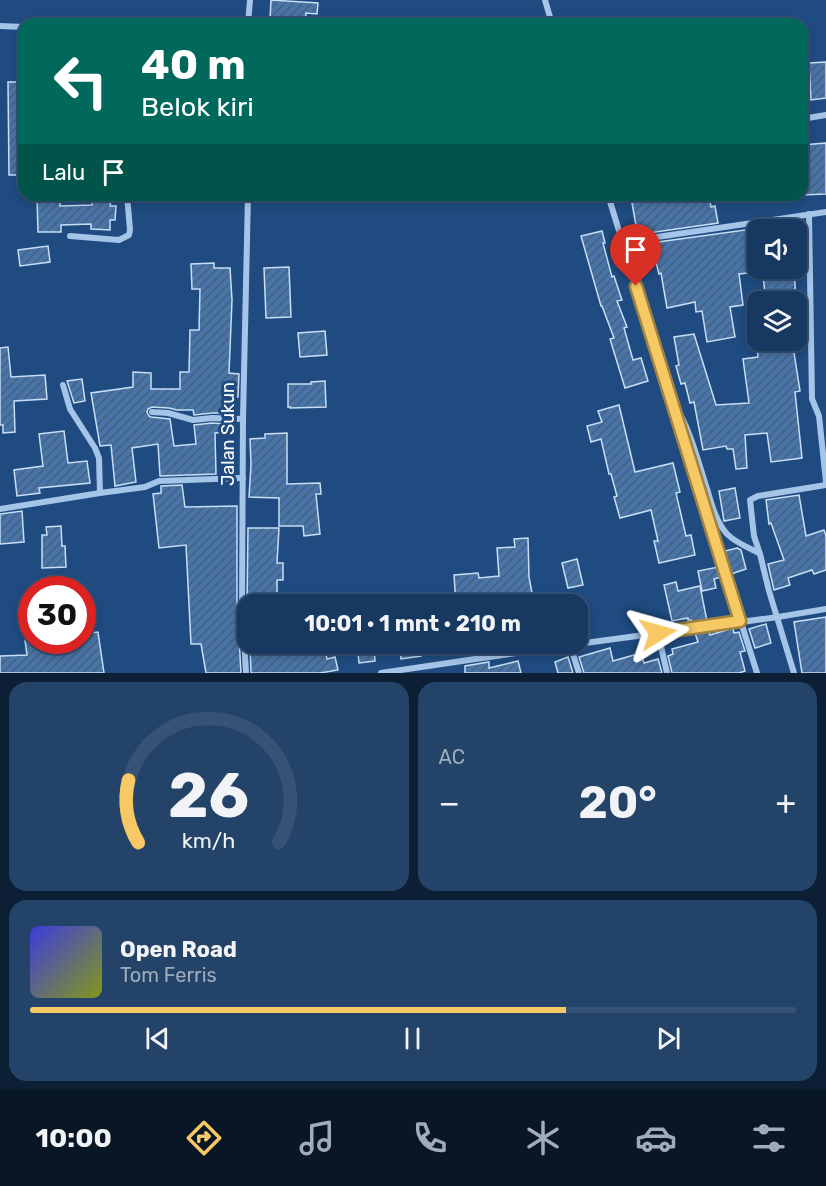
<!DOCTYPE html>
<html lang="id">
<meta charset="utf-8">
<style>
body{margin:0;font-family:Rubik,sans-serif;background:#244369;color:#f1f3f6;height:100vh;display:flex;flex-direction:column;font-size:22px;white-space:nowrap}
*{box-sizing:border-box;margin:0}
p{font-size:20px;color:#9eacbd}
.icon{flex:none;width:33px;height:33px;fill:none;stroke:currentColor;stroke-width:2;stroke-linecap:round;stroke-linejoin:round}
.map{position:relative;height:673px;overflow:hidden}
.side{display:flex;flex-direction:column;gap:9px;padding:9px;background:#0d1f35;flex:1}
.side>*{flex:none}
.hud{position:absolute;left:18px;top:18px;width:790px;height:183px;border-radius:18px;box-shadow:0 3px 9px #0003,0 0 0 2px #365275;background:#00695c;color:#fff;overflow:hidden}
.tools{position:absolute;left:747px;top:219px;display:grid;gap:12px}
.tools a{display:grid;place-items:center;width:60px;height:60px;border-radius:12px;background:#173860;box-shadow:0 3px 9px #0003,0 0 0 2px #365275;font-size:30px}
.speed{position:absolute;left:18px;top:576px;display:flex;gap:12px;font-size:30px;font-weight:700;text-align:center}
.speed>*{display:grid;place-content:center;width:78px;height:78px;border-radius:50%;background:#173860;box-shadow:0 3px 9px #0003,0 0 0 2px #365275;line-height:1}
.speed .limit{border:9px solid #d22;background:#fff;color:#111}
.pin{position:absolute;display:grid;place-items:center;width:51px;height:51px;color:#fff;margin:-62px -26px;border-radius:50% 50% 50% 0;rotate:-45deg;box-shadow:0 0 6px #0007}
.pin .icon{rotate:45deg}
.me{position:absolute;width:66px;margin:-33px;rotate:82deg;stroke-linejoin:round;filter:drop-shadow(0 0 4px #0008)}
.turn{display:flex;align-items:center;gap:21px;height:126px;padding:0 24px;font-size:27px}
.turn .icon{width:78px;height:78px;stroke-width:2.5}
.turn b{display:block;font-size:42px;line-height:51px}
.then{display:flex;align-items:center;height:57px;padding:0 24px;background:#0003;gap:12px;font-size:22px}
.big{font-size:45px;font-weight:700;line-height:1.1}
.side .widget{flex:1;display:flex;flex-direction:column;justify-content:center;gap:9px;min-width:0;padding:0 21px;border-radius:18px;background:#244369}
.side .dial{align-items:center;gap:0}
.dial svg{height:156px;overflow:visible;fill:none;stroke:#365275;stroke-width:7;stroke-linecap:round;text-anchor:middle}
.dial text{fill:#f1f3f6;stroke:none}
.song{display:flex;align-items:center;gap:18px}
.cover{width:72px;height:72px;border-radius:9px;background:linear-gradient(135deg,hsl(240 70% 55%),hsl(70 70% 35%))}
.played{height:6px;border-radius:3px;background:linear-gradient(90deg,#f6c964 70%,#365275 70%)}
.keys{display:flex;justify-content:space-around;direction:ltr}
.heat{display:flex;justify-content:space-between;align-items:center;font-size:33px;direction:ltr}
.side .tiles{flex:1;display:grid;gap:9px;grid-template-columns:1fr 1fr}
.widget:last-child{grid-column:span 2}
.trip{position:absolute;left:237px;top:594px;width:351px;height:60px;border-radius:18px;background:#173860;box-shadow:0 3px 9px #0003,0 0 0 2px #365275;font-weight:700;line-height:60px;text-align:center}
.tab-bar{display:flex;height:96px;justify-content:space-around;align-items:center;background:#091626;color:#9eacbd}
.tab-bar .icon{width:42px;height:42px}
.tab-bar .on{color:#f6c964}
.tab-bar b{font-size:27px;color:#f1f3f6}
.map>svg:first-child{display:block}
.building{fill:url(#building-hatch);stroke:#c8def6;stroke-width:1.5}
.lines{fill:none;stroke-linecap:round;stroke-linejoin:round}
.street{stroke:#a4c4e8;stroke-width:6}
.route-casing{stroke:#a08341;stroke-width:15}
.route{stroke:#f6c964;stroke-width:10}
.labels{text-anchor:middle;stroke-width:6;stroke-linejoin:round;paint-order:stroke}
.street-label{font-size:18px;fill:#fff;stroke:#1f4b80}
</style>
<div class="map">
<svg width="826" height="673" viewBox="0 0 826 673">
<defs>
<pattern id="building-hatch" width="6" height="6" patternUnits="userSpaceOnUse" patternTransform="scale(1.5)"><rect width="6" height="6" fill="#4875a9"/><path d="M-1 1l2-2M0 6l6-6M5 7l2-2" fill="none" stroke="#4a607a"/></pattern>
</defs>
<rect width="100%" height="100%" fill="#1f4b80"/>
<g class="building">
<path d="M271 0 318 3 317 14 306 13 305 24H293L294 20 270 19Z"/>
<path d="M826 62V98L811 100 809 63Z"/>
<path d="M8 82H24V175H9Z"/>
<path d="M826 143V194L802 195V145Z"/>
<path d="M658 195H709L711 207 715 206 718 223 649 233 648 229 637 231 632 203 659 197Z"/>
<path d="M60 196V206L92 205V200H111L110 206H116L115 220H110V230L91 229V224L61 225V232H38L37 197Z"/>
<path d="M752 229 757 272 739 274 743 305 730 307 735 337 707 342 702 311 696 312 695 302 667 308 661 273 659 274 651 243Z"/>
<path d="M602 231 605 243H603L612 277 614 276 622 300 617 301 627 327 624 328 633 360 641 358 648 381 625 388 610 339 614 338 602 306H601L581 236Z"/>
<path d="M48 246 50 262 20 266 18 250Z"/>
<path d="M214 263V268H230L232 300 229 373 239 374 238 397 231 396 230 413H212L194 415 193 410H177L169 408 152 407 148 409 147 412 149 416 151 417 170 419 174 446 196 444 194 425 212 423 228 424 229 432 215 433 216 474 160 476 158 444 132 448 136 482 115 486 111 445 100 446 91 393 133 387V372L151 373V389H180V372H189L190 330H199L200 289H192L191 264Z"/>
<path d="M289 267 291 317 266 318 264 268Z"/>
<path d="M762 268H794L796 302H766Z"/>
<path d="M325 331 327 355 300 357 298 333Z"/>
<path d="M694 334 716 405 749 403 743 359 758 357 756 340H792L800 391 795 392 802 458 771 462 767 433 745 435 747 468 736 469 733 449H727L726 446 703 450 694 402 690 403 685 383 681 384 676 366 679 365 674 337Z"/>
<path d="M8 347 11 377 45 375 47 399 14 401 15 432 3 433V425H0V348Z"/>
<path d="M82 379 85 401 74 403 67 381Z"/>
<path d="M325 381 326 407 290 408V407H288V384H311V382Z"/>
<path d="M619 405 635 472 673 463 680 492 676 493 686 536 691 535 695 555 659 563 654 541H658L651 510 620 518 614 497 617 496 611 474H609L601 439 591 442 587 426 602 422 598 411Z"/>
<path d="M64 431 68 463 87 461 90 483 39 488 40 493 17 496 14 470 43 466 39 434Z"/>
<path d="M287 433V484L320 483 321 494H316L320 534 304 536 303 526H279V498L249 497 251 465 250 439 265 438V434Z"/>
<path d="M182 485 185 507 237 506V603L241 673H206L201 644H191L186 545 159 548 153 494 161 493V486Z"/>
<path d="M735 488 740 518 724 521 719 491Z"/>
<path d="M799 495 806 536 824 530 826 536V570L814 574 812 570 788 578 790 585 774 590 768 564 784 560 771 523 769 524 766 500Z"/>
<path d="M22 511 24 542 0 544V514Z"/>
<path d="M61 526 62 546H65L66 567 42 568V535H47L46 527Z"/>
<path d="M248 528H279L277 563H283V580H277V604H247Z"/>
<path d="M528 538 529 577 534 604H456L454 575 478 573 479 578 499 576 497 548 515 547 514 539Z"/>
<path d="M737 548 741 550 746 569 731 574 725 551Z"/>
<path d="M577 559 583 585 568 588 562 563Z"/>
<path d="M718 567 721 577 714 579 716 588 702 591 698 571Z"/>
<path d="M676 582 678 591 700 586 707 621 692 623 691 620H688V618L672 621 664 585Z"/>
<path d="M826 617V673H802L794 622Z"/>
<path d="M766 624 771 643 755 648 749 629Z"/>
<path d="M733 628 734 633 739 632 745 651 740 652 745 671 739 673H672L668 656 673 654 672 649 698 642 695 633 709 632 710 635Z"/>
<path d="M98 632 104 673H0V656L27 655 25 640H82V634Z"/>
<path d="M304 644H324L327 659 335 657 338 670 320 673H251L250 646 305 645Z"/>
<path d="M357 644H374L375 661 359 663Z"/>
<path d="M399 644H448V651L421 654V656L401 659Z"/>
<path d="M463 644H488V652L464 655Z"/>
<path d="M610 648 613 661 634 655 635 659 642 657 644 663 658 659 662 673H584L579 657Z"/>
<path d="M568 657 573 673H558L555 662Z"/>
<path d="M518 661 521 673H465V666L489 662V668Z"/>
</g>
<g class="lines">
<g class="street">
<path d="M545 0 552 24"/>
<path d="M248 24 250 0"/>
<path d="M0 26 24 27"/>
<path d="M802 119 826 115"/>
<path d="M608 195 670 397 757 673"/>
<path d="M809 214 812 399 819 416 826 482"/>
<path d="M70 236 119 240 129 235 130 230 127 195"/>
<path d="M623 242 826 212"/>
<path d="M674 404C691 430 698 462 708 492 712 506 717 523 727 534 736 543 749 548 759 553"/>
<path d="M152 412 168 413 193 420 212 418 243 419"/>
<path d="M100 493 145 487 159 481 243 478"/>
<path d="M0 509 100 493 99 458 95 448 70 409 63 385"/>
<path d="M658 633 667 673"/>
<path d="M570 645 579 673"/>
<path d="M246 673 242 603 243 419 248 195"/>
<path d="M381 673 570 645 778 617 826 609"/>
<path d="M794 673 769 591 760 554 754 536 750 500 758 496 826 485"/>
</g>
</g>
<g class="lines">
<defs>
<path id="route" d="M636 286 740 621 658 633"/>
</defs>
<use href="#route" class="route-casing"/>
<use href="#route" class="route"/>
</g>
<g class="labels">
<g class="street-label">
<text transform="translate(228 434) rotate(-90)" y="6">Jalan Sukun</text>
</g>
</g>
</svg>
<div class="tools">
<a><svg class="icon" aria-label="sound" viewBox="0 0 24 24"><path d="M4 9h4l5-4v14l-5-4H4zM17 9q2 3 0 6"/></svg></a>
<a><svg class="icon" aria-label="layers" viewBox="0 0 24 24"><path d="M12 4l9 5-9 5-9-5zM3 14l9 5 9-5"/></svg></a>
</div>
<div class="speed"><div class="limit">30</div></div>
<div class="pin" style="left:636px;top:286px;background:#d93025"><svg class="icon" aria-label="arrive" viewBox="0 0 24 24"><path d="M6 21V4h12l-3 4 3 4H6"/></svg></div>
<svg class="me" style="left:658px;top:633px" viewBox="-20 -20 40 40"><path d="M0-17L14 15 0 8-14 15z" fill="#f6c964" stroke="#fff" stroke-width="4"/></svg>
<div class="trip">10:01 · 1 mnt · 210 m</div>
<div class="hud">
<div class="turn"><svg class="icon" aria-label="left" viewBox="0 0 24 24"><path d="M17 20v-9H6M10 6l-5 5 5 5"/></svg><div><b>40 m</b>Belok kiri</div></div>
<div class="then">Lalu<svg class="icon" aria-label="arrive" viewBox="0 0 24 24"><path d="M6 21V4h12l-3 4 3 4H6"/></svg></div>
</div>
</div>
<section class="side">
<div class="tiles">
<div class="widget dial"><svg viewBox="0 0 100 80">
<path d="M14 69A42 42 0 1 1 86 69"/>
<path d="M14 69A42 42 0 0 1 9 37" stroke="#f6c964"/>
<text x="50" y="56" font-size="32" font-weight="700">26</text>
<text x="50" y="72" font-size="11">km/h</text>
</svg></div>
<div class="widget"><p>AC</p>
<div class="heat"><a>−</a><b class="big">20°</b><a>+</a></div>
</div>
<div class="widget">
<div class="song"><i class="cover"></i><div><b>Open Road</b><p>Tom Ferris</p></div></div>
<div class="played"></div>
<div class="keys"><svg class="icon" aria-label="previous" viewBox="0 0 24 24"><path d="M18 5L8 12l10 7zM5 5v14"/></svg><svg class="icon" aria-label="pause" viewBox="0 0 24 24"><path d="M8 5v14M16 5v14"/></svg><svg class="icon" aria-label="next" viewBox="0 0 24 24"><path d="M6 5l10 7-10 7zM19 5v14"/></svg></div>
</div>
</div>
</section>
<nav class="tab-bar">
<b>10:00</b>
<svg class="icon on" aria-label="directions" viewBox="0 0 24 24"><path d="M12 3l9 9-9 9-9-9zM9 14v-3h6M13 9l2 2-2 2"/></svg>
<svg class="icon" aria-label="music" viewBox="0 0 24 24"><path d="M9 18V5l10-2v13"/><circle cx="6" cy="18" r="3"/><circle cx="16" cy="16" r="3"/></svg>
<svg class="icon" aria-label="phone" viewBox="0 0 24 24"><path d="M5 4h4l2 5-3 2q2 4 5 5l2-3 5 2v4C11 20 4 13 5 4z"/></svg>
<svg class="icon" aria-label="climate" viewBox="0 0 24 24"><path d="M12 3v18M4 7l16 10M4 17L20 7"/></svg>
<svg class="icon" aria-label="car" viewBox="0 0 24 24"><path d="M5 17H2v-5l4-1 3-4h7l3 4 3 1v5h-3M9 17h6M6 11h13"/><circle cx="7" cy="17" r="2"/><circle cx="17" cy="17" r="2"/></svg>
<svg class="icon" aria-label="filters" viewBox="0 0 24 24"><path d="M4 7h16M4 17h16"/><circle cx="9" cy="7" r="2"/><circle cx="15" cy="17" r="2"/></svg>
</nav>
